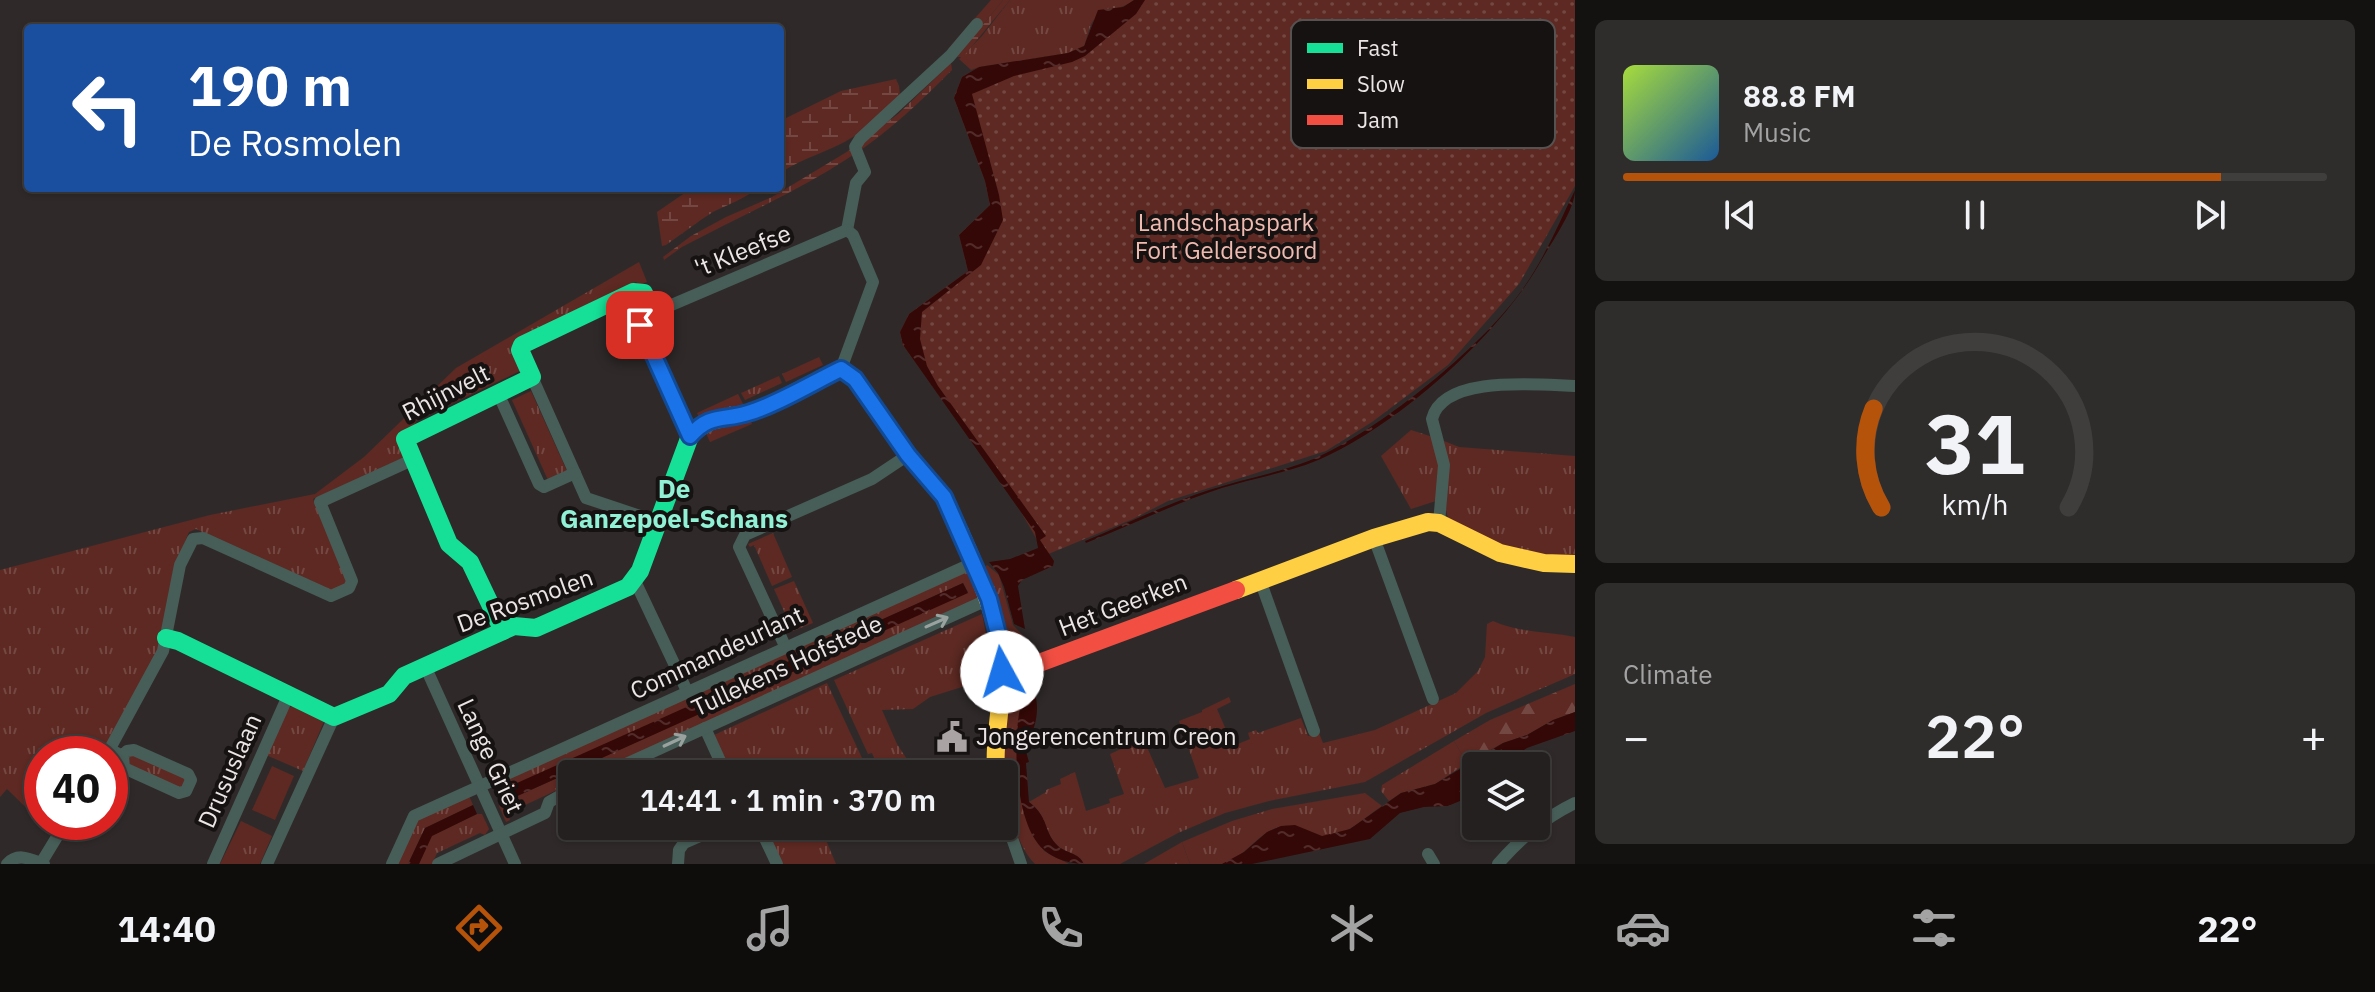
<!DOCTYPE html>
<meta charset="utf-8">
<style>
body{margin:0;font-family:"IBM Plex Sans",sans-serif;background:#2f2d2c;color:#f1f3f6;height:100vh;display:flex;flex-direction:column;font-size:30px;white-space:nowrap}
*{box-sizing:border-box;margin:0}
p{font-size:26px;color:#a3a3a4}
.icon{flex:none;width:44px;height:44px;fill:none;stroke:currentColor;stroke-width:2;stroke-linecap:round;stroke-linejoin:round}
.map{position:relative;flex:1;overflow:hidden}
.sheet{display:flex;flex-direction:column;gap:20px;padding:20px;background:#131211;width:800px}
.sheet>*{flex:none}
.banner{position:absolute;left:24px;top:24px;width:760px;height:168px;border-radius:8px;box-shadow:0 2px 6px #0004,0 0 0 2px #403e3d;background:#1a4fa0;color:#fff;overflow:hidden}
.fabs{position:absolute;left:1462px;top:752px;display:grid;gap:16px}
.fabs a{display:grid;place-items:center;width:88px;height:88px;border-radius:8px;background:#23201f;box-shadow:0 2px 6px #0004,0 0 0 2px #403e3d;font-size:40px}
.speed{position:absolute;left:24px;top:736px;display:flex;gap:16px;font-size:40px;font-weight:700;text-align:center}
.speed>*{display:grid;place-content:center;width:104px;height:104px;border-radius:50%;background:#23201f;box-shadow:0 2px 6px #0004,0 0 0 2px #403e3d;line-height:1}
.speed .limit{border:12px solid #d22;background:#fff;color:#111}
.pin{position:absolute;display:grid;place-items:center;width:68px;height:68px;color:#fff;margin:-34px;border-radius:16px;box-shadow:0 4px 12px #0006}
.me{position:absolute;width:88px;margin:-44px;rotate:354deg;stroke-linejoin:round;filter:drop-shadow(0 0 6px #0008)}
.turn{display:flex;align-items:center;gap:28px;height:168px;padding:0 32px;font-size:36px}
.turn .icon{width:104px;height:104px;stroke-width:2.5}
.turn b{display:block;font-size:56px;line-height:68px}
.big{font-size:60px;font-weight:600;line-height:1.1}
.sheet .widget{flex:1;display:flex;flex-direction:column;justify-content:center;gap:12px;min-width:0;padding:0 28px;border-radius:12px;background:#2f2d2c}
.sheet .dial{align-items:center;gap:0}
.dial svg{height:208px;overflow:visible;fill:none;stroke:#403e3d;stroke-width:7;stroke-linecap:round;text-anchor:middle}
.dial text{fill:#f1f3f6;stroke:none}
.song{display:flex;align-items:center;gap:24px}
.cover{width:96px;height:96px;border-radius:12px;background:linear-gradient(135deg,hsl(80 70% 55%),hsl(210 70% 35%))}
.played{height:8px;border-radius:4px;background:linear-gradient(90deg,#b45309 85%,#403e3d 85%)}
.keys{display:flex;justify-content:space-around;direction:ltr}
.heat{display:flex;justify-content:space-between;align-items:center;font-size:44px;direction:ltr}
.trip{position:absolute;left:558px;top:760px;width:460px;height:80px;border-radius:8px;background:#23201f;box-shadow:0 2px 6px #0004,0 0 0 2px #403e3d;font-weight:600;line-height:80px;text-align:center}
.tab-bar{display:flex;height:128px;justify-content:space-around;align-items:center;background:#0e0d0c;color:#a3a3a4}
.tab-bar .icon{width:56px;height:56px}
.tab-bar .active{color:#b45309}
.tab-bar b{font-size:36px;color:#f1f3f6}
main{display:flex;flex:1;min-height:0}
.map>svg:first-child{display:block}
.grass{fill:url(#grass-tufts)}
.forest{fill:url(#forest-firs)}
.wetland{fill:url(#wetland-marsh)}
.park{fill:url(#park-dots)}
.pitch{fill:#5d2922}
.water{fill:url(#water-ripples)}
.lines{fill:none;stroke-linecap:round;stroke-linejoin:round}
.street{stroke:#475d57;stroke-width:12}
.fast{stroke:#16e098;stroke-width:18}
.slow{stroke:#ffcf43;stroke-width:18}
.jam{stroke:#f24e42;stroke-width:18}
.oneway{stroke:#99a29e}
.route-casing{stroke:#114b97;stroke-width:20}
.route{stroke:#1a73e8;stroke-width:14}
.labels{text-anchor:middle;stroke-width:8;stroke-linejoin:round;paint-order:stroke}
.park-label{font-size:24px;fill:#efbbb1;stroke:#161212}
.street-label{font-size:24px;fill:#ebe6e5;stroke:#161212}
.poi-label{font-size:24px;fill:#ebe6e5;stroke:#161212;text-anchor:start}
.neighbourhood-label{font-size:26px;font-weight:bold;fill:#91f1d4;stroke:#161212}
.key{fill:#161212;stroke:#565251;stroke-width:2}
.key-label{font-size:22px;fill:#ebe6e5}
</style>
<main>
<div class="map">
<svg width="1575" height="864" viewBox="0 0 1575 864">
<defs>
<pattern id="grass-tufts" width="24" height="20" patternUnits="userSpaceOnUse" patternTransform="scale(2)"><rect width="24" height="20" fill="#5d2922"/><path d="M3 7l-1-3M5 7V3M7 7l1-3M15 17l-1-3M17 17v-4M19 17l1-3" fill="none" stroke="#744842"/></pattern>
<pattern id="forest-firs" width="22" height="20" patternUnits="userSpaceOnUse" patternTransform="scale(2)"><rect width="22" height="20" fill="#5d2922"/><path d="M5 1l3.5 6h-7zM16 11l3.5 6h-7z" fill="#744842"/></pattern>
<pattern id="wetland-marsh" width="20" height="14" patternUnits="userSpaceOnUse" patternTransform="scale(2)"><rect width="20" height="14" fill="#5d2922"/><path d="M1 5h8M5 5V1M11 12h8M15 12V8" fill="none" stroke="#744842"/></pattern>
<pattern id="park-dots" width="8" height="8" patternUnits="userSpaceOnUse" patternTransform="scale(2)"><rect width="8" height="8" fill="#5d2922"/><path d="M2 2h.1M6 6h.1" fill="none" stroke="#744842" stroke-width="1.8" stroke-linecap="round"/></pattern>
<pattern id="water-ripples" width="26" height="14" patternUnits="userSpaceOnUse" patternTransform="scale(2)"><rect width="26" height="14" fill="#340806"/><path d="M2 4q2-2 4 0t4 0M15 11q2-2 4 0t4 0" fill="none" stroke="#522c2a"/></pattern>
</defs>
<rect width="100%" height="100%" fill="#2f2a29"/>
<g class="grass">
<path d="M991 0H1003L957 57 948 49Z"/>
<path d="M1010 0H1134C1123 10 1102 8 1093 21 1089 27 1087 39 1084 46L1068 53 979 67 971 70 959 59 982 36Z"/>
<path d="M639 262 647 282 639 285 636 282 561 317 514 343 522 370 416 421 405 457 313 499 348 583 329 591 196 529 189 532 175 566 161 645 122 722 99 754H42V822H56L50 831 7 789 0 797V570L210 515 315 494 364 457 456 368Z"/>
<path d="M819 357 823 365 786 382 782 374Z"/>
<path d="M779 376 782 383 745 400 741 393Z"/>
<path d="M531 391 567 471 548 480 512 400Z"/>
<path d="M738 394 746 410 701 422 697 413Z"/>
<path d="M750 420 752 424 710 442 705 431 723 423Z"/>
<path d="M1411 430 1433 437 1440 468 1439 500 1411 509 1381 456Z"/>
<path d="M1444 441 1459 447 1575 456V562L1525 556 1449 522 1446 510 1449 466Z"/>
<path d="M773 533 792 577 772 586 754 545 750 547 748 544Z"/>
<path d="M987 565 999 575 1013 625 1027 640 1029 662 1012 661 1003 620 983 568Z"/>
<path d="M965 571 968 573 979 597 973 602 593 774H572V783L508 813 510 820 506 822 499 806 500 799 502 803 968 592 963 583 496 794 492 784Z"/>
<path d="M794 581 813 623 793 631 774 589Z"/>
<path d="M982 614 992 665V685L965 686 930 697 913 709 882 710 897 744 916 773 881 774 872 753 868 754 834 680Z"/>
<path d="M1493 621C1519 633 1548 631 1575 637V674L1486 713 1365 782 1269 801 1225 813 1178 833 1120 864H1084C1078 852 1067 854 1058 846 1043 832 1049 817 1029 802L1046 792V790L1061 784 1060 779 1075 772 1086 811 1110 803 1109 799 1124 794 1110 754 1121 749H1129L1132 743 1143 738 1165 788 1199 778 1179 721 1202 712V710L1229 697 1231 702 1217 709 1233 746 1250 739 1248 733 1256 730 1258 733 1301 718 1308 736 1319 733 1323 743 1375 730 1456 693 1478 671 1485 657 1487 624Z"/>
<path d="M1029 673 1036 678 1027 684 1031 687 1025 689 1016 738 1021 797 1044 851 1069 864H1035C1024 853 1020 841 1014 826 997 778 1004 732 1009 682Z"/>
<path d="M827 683 862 758 824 771 825 774H732L714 735Z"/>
<path d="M290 707H297L325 719 303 771 266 755 285 712Z"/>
<path d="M1454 741 1467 763 1435 784 1401 793 1389 801 1381 791 1382 785Z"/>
<path d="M134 754 185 776 184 787 178 788 127 766 128 757Z"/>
<path d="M1365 793 1382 806C1365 817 1344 839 1321 836 1306 834 1296 822 1279 827 1257 833 1245 858 1222 864 1212 864 1200 864 1190 864L1182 842 1232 821 1272 809Z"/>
<path d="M469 796 473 805 425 828 408 864H396L415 821Z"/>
<path d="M477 814H482L489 829 485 835 480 833 437 853 432 864H419L431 836Z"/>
<path d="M241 821 272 836 260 864H220Z"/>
<path d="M765 826H820L836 864H783Z"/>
</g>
<g class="forest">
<path d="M1575 684V712L1553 720 1527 735 1503 743 1467 763 1454 741 1490 720Z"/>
<path d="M1182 842 1190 864H1144Z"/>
</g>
<g class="wetland">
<path d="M1003 0H1010L963 57H957Z"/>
<path d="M951 63 952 70C920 102 888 133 850 157 797 192 738 217 682 247L664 260 663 257 691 236 726 217 772 197 850 150 898 114Z"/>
<path d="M896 79 899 86 900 95C885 109 870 126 853 137 829 152 804 157 780 173V121L841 91Z"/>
<path d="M692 188H758C744 199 729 204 713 212 697 222 682 234 666 245L662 246 657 212Z"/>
</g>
<path class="park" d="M1134 0H1575V186L1519 284 1448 365 1372 422 1326 451 1168 501 1133 519 1046 555 1017 505 903 345 900 332 909 314 968 271 959 235 990 205 985 181 954 98 962 77 979 67 1068 53 1084 46 1098 10 1123 7Z"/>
<path class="pitch" d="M272 766 294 776 275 820 252 810Z"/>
<g class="water">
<path d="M1134 0H1145L1136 14 1085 56 1072 62 1014 76 972 94 999 195 1003 220 981 265 922 312 920 339 927 366 938 386 1046 536 1040 540 1054 561 1053 566 1022 580 1018 586 1025 629 1014 624 1004 587 998 573 989 562 1010 559 1038 548 1035 532 903 345 900 332 909 314 968 271 959 235 990 205 985 181 954 98 962 77 979 67 1068 53 1084 46 1098 10 1123 7Z"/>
<path d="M1575 190C1575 210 1551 243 1541 261 1501 333 1402 421 1327 456 1294 472 1257 477 1222 488 1176 503 1131 525 1086 543L1085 541C1126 524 1166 504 1209 490 1248 477 1293 471 1330 451 1391 420 1486 343 1524 287 1545 257 1559 223 1575 190Z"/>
<path d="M963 583 968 593 502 803 497 792Z"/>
<path d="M1031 687C1042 700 1037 733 1024 744L1029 762 1026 763 1029 802C1050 818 1043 832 1058 846 1067 854 1078 852 1084 864 1071 864 1054 859 1044 850 1012 823 1011 726 1025 689Z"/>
<path d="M1575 712V731L1527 748 1499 766H1476V784L1460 801 1448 806 1424 807 1400 813 1370 839 1252 864H1222L1244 852 1267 832 1281 826 1295 825 1322 836 1350 829 1401 793 1435 784 1503 743 1527 735 1553 720Z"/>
<path d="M473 805 477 814 432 836 419 864H408L425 828Z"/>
</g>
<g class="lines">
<g class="street">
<path d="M847 230 856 183 865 172 855 147 860 139 950 56 977 24"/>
<path d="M532 377 586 498 658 522"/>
<path d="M498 393 539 484 544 487 575 473"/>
<path d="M690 436 640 325 641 318 847 230 853 235 873 282 841 369"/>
<path d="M1439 523 1444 465 1432 419C1443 374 1539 385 1575 386"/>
<path d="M1374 538 1433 699"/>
<path d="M1260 580 1314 731"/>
<path d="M635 581 687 691"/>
<path d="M785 646 739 547 745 535 872 479 908 455"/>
<path d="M425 666 515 864"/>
<path d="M705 728 726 774"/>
<path d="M109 749 123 756 127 751 134 750 188 774 191 780 186 791 179 793 124 768 123 756"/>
<path d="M107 754 163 651 180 565 193 539 203 538 331 596 349 588 352 581 320 502 412 460"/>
<path d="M604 774 989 599"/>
<path d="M1004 815 1021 864"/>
<path d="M759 826 777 864"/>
<path d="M1428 854 1434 864"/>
<path d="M41 863 66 822"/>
<path d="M7 864C18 852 30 859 44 864"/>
<path d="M213 864 288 696"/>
<path d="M267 864 334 717"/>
<path d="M392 864 414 816 973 563"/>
<path d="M438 864 545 813 549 802 572 789"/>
<path d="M678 864 679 850 684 843 723 826"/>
<path d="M1498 864C1521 838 1544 818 1575 803"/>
</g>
<g class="fast">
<path d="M503 631 470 562 449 544 405 439 532 377 520 350 522 345 633 292 644 293 653 312"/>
<path d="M166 638 178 641 334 717 389 694 404 676 514 626 536 628 628 587 640 571 690 436 697 429 711 421 748 413 770 405 841 369 855 379 908 455 944 497 960 532"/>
</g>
<g class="slow">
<path d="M960 532C979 576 1000 619 1002 668 1003 704 993 738 996 774"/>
<path d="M1236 590 1374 538 1428 522 1439 523 1500 553 1544 563 1575 564"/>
</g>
<path class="jam" d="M1002 672 1031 666 1236 590"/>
</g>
<defs><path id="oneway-shaft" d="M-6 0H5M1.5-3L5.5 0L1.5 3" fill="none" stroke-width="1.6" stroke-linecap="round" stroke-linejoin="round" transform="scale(2)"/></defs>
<g class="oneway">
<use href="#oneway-shaft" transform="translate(937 622) rotate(-24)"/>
<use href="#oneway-shaft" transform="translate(675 741) rotate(-25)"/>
</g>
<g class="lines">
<defs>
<path id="route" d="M640 325 690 436C710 413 723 421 748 413 776 405 814 382 841 369L855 379 908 455 944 497 989 599 1000 642 1002 672"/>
</defs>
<use href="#route" class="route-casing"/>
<use href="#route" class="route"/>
</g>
<defs>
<symbol id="civic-bare" viewBox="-9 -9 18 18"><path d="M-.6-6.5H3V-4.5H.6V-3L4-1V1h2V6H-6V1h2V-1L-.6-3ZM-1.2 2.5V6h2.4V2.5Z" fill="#a9a4a3" stroke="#161212" stroke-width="2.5" paint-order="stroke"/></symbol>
</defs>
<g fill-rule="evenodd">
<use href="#civic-bare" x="930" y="715" width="44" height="44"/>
</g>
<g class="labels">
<g class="park-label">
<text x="1226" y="231">Landschapspark<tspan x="1226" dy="28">Fort Geldersoord</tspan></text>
</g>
<g class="street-label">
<text transform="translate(743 251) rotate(-22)" y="8">'t Kleefse</text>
<text transform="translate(446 393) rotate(-27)" y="8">Rhijnvelt</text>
<text transform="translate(525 601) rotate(-20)" y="8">De Rosmolen</text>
<text transform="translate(1123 605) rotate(-21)" y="8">Het Geerken</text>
<text transform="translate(717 653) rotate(-25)" y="8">Commandeurlant</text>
<text transform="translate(787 666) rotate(-25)" y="8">Tullekens Hofstede</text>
<text transform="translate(490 756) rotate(65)" y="8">Lange Griet</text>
<text transform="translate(230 771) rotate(-66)" y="8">Drususlaan</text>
</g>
<g class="poi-label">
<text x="976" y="745">Jongerencentrum Creon</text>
</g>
<g class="neighbourhood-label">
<text x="674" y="498">De<tspan x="674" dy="30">Ganzepoel-Schans</tspan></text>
</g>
</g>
<rect x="1291" y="20" width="264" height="128" rx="12" class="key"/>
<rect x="1307" y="43" width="36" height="10" fill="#16e098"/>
<rect x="1307" y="79" width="36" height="10" fill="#ffcf43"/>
<rect x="1307" y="115" width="36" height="10" fill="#f24e42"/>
<g class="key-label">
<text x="1357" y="56">Fast</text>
<text x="1357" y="92">Slow</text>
<text x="1357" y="128">Jam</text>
</g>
</svg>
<div class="fabs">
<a><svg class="icon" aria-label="layers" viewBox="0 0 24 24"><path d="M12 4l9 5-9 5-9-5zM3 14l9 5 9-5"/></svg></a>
</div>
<div class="speed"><div class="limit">40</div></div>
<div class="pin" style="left:640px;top:325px;background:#d93025"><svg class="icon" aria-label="arrive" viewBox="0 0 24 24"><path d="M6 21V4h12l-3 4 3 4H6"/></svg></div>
<svg class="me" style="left:1002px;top:672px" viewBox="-20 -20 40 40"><circle r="19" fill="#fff"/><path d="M0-13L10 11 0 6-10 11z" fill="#1a73e8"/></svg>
<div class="trip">14:41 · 1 min · 370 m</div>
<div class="banner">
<div class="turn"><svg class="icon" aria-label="left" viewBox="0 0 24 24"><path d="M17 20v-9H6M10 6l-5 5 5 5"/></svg><div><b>190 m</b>De Rosmolen</div></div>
</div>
</div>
<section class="sheet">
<div class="widget">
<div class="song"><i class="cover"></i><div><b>88.8 FM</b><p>Music</p></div></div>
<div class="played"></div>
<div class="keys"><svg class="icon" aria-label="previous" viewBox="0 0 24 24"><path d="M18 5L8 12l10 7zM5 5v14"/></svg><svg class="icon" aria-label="pause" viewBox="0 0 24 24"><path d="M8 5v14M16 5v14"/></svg><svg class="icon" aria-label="next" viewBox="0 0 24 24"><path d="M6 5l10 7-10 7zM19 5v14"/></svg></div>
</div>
<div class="widget dial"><svg viewBox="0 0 100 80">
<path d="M14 69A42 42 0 1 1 86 69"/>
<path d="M14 69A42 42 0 0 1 11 31" stroke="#b45309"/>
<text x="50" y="56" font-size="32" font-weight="700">31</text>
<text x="50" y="72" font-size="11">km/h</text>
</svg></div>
<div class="widget"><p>Climate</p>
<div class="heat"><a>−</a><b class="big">22°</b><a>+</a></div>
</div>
</section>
</main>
<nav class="tab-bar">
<b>14:40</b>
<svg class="icon active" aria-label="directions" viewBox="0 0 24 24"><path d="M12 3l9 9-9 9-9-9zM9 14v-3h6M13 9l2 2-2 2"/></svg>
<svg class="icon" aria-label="music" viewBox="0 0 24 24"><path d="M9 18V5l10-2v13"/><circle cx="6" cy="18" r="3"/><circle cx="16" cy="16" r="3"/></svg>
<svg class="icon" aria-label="phone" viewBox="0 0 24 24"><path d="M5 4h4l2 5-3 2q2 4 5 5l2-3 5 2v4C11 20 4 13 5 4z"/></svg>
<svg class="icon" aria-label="climate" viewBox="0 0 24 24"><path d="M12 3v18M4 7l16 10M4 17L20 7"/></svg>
<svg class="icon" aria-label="car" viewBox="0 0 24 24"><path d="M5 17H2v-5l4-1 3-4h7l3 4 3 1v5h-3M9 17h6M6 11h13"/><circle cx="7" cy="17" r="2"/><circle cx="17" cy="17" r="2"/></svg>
<svg class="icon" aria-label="filters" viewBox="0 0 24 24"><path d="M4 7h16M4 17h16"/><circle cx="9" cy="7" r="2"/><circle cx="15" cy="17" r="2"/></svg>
<b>22°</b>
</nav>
